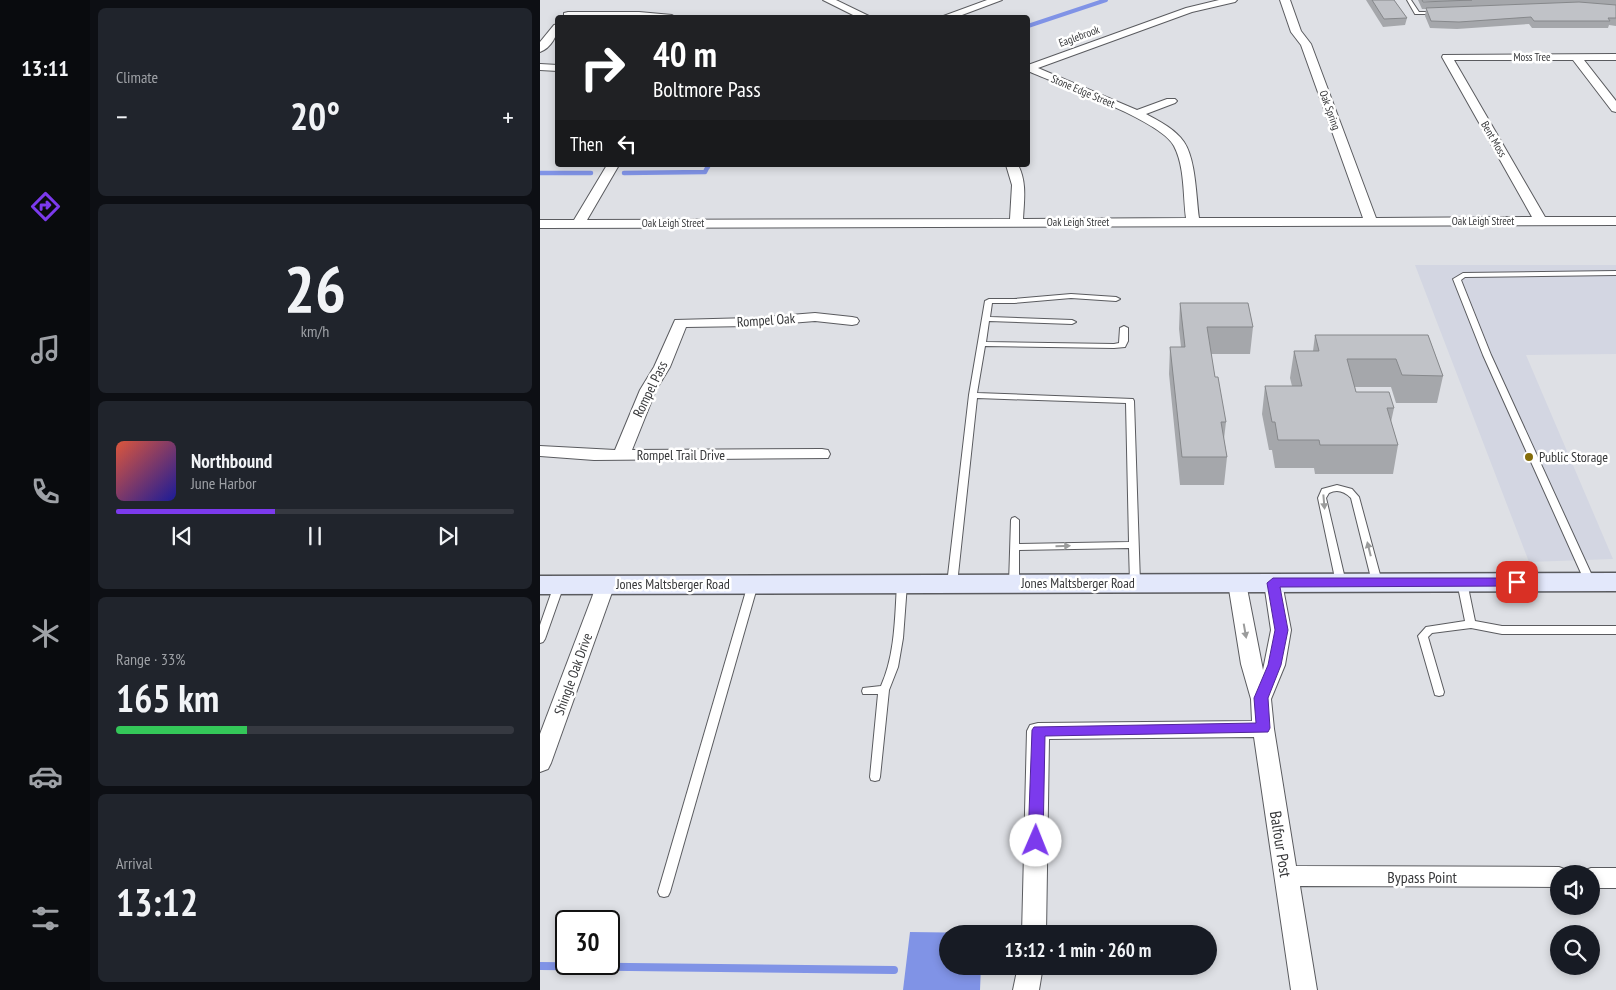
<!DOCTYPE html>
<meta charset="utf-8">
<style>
body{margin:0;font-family:"PT Sans Narrow",sans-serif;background:#20242c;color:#f1f3f6;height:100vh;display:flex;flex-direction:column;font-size:19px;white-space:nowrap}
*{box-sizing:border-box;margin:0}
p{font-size:16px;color:#9ea1a6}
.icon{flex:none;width:28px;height:28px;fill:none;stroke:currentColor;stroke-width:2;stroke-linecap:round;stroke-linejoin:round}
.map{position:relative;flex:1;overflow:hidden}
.details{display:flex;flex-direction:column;gap:8px;padding:8px;background:#0d0f14;width:450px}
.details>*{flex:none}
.guide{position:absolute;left:15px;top:15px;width:475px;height:152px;border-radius:5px;box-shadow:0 2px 8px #0003;background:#202124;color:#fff;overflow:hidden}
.fabs{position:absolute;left:1010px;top:865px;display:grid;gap:10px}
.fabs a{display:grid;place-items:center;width:50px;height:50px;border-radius:50%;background:#171b24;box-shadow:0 2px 8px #0003;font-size:25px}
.speed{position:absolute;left:15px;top:910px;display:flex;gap:10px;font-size:25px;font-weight:700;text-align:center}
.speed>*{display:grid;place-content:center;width:65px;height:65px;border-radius:50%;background:#171b24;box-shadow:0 2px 8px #0003;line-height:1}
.speed .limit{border:2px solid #111;border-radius:8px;background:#fff;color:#111}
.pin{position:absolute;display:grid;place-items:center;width:42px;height:42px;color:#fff;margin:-21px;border-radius:10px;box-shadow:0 2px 8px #0006}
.me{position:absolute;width:55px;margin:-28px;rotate:1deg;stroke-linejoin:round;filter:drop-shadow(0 0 4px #0008)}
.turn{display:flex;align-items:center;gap:18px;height:105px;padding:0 15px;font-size:22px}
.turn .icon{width:65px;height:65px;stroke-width:2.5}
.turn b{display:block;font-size:35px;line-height:42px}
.then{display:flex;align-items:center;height:48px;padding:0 15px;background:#0003;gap:10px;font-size:19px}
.big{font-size:38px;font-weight:800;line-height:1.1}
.details .card{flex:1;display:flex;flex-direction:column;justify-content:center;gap:8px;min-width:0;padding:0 18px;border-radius:8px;background:#20242c}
.details .dial{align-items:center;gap:0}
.dial b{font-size:65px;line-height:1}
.song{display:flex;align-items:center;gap:15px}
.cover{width:60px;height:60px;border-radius:8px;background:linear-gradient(135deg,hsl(10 70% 55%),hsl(240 70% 35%))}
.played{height:5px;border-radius:2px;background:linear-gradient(90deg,#7c3aed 40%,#363941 40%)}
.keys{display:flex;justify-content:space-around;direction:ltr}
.heat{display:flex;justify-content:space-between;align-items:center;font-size:28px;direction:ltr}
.charge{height:8px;border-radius:4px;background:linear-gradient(90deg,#34c759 33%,#363941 0)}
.trip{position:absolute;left:399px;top:925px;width:278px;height:50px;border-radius:25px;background:#171b24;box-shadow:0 2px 8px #0003;font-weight:800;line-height:50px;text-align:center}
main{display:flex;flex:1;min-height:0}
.menu{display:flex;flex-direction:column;width:90px;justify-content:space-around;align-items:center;background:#090b0e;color:#9ea1a6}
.menu .icon{width:35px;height:35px}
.menu .selected{color:#7c3aed}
.menu b{font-size:22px;color:#f1f3f6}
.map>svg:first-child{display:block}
.built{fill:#d3d6e2}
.water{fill:#8093e6}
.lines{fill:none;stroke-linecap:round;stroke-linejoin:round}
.stream-far2{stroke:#8093e6;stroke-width:4}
.stream-far1{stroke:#8093e6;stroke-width:4.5}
.stream{stroke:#8093e6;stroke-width:8}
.lane-casing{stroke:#5a5b5f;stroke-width:2}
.street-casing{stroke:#5a5b5f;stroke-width:2}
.secondary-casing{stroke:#5a5b5f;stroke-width:3}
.lane{fill:#fff;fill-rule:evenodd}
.street{fill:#fff;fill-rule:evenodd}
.secondary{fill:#e3e8fb;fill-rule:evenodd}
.wall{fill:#a5a7ab}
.building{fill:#c0c2c7;stroke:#86888b}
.oneway{fill:#9b9c9c}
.route{fill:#7c3aed;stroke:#51269a}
.poi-dot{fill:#856d0a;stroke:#fff;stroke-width:2}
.labels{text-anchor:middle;stroke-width:5;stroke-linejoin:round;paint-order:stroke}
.far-street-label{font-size:11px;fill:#37383a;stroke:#fff}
.street-label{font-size:14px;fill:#37383a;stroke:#fff}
.poi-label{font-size:14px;fill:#37383a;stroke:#fff;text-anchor:start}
.near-street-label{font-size:16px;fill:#37383a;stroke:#fff}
</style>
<main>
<nav class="menu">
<b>13:11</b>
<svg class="icon selected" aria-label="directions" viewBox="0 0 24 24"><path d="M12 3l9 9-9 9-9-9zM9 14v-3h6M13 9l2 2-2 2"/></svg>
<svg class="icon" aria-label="music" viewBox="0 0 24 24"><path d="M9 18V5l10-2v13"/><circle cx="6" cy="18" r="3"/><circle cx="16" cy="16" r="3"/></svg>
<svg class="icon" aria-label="phone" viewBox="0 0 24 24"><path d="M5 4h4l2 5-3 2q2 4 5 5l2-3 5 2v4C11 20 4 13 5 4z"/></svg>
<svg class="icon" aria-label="climate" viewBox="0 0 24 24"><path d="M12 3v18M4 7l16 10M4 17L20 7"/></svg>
<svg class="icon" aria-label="car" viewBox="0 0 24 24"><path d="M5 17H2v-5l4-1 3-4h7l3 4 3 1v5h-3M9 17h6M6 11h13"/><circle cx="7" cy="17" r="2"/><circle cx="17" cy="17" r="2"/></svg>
<svg class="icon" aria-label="filters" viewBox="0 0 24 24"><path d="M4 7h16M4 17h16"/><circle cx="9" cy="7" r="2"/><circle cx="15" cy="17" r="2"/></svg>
</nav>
<section class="details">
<div class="card"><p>Climate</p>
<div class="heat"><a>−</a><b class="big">20°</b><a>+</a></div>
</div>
<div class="card dial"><b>26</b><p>km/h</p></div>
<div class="card">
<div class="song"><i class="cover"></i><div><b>Northbound</b><p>June Harbor</p></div></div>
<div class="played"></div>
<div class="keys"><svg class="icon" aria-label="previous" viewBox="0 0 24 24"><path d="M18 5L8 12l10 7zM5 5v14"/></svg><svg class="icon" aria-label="pause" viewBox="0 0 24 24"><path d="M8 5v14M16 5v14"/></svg><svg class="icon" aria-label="next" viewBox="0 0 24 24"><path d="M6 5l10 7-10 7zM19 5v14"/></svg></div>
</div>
<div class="card"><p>Range · 33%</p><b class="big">165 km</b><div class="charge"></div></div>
<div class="card"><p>Arrival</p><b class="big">13:12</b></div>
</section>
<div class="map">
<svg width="1076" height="990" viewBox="0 0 1076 990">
<rect width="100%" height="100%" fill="#dee0e5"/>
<path class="built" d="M875 265H1076V354L986 355 1073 559 989 562Z"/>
<path class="water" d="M370 932 443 933 408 934V966H441L440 990H363Z"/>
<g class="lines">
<g class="stream-far2">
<path d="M488 26 566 0"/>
<path d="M168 167 169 165"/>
</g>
<g class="stream-far1">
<path d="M0 173H51"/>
<path d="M84 173 165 172 168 166"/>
</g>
<path class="stream" d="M0 966 354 970"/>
<defs>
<g id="lane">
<path d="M867 0H871L879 12H896L898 13 896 14H875Z"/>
<path d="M1076 271V275L925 277 921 280 951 355 1055 582 1053 584H1047L1045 582 943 355 913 279 923 273Z"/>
<path d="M531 294 576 297 580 299 576 301 531 298 474 303H452L450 317 532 320 536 322 532 324 449 321 446 342 574 344 579 343 580 328 584 326 588 328V341L585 347 574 348 445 346 437 393 593 399 594 401 600 583 598 585H592L590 583 589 548 479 550V584L477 586H471L469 584 471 520 472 518 475 517 479 520V544L589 542 586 403 437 398 417 584 415 586H409L407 584 429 395 445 301 449 299H474Z"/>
<path d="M797 485 812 489 819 497 842 582 840 584H834L832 582 811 498C804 491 797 489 789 493L786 498 806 583 804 585H798L796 583 778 498 782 489Z"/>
<path d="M922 579 925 580 927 582 935 621 962 626H1076V634H962L931 628 892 633 888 637 904 692 903 695 899 696 895 695 878 636 886 627 925 621 917 582 919 580Z"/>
<path d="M213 581 216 582 218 584 130 892 128 896 124 897 120 896 118 892 208 584 210 582Z"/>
<path d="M362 581 365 582 367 584 363 638 358 667 349 690 340 777 339 780 335 781 331 780 330 777 338 694H323L322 691 323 688 341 686C355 655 355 618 357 584L359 582Z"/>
<path d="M19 582 22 583 24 585 5 639 3 642 0 643V625L14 585 16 583Z"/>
</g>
<g id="street">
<path d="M283 0H296L333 18H319Z"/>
<path d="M447 0H462L414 18H398Z"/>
<path d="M679 0H697L695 2 652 12 498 68 597 110 627 99H635L637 101 635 103 606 114C619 121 635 129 644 142 656 160 656 197 659 218H823L761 45 751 32 740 0H750L761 31 771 44 836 218 992 217 902 57 903 55 1076 54V60H1044L1076 101V112L1072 111 1033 60H914L1005 217H1076V225L0 228V220H34L67 165H79L47 220 470 219 472 185 466 165H478C487 182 484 200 483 219L646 218C643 196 645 167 634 146 621 120 517 84 488 71V65L646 8Z"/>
<path d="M28 12H99L132 15 137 18 24 17V13Z"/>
<path d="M18 24C18 35 11 48 0 52V42L14 25Z"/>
<path d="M0 64 18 65V71L0 70Z"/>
<path d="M275 313 312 317 317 318 319 321 317 324 312 325 275 321 211 326 146 327 130 367 116 390 92 450 282 449 288 450 290 454 288 458 54 460 0 456V446L75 450 100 390 114 367 135 320 211 318Z"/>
<path d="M697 576 704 578 706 583 723 670 731 630 724 583 726 578 733 576 740 578 742 583 751 630 745 665 731 699 734 729 756 866 1019 867 1027 870 1029 874H1019V887L760 886 777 990H751L714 737 509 739 506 934H482L487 731 490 725 498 723 712 721 711 699 701 664 688 583 690 578Z"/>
<path d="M66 577 73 579 75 584 11 763 8 769 0 772V734L57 584 59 579Z"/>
<path d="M1051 868H1076V888H1051V874H1041L1043 871Z"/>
<path d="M478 966H503L499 990H473Z"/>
</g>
<path id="secondary" d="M1076 573V591L0 594V576Z"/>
</defs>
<use href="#lane" class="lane-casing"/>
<use href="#street" class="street-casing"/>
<use href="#secondary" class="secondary-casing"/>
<use href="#lane" class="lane"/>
<use href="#street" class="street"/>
<use href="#secondary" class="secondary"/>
</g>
<g class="wall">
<path d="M826 0H854L867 18 865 25 843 27Z"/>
<path d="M878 0H1076V26L1069 25 1068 28H992L989 24 917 29 890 28 885 16 886 9H882Z"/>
<path d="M640 303 713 327 710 354H671L675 377 686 422 684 439 687 457 684 485H640L629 374 630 347H641L639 329Z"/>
<path d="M775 335H888L903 376 897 403H856L851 387H815L816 392 854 408 851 422 858 445 853 474H775L774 468H735L732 450H729L722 414 725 386H752L750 378 754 351H773Z"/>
</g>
<g class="building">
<path d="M832 0H854L867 18 844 19Z"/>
<path d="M882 0H932L883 2Z"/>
<path d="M1039 2 1076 5V18H1068L1070 21H994L991 17 919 22 891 21 886 8Z"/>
<path d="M640 303H708L713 327H667L675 377H678L686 422H681L687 457H642L630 347H645Z"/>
<path d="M775 335H888L903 376 862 375 856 359H807L816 392H849L854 408H847L858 445H780L779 440H738L735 422H732L725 386H762L754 351H779Z"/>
</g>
<defs><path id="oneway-solid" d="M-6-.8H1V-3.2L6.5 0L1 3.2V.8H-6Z" transform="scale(1.25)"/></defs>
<g class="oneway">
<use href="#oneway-solid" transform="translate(784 502) rotate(85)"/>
<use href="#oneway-solid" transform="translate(523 546) rotate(-1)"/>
<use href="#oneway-solid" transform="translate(829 549) rotate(-104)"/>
<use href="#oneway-solid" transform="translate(705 631) rotate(80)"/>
</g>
<path class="route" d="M733 578H977L983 582 977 586 740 587 748 630 741 665 728 698 730 728 728 732 505 736 503 841 501 846 496 848 491 846 488 841 492 730 494 727 716 723 714 698 728 665 735 630 727 583Z"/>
<circle class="poi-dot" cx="989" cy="457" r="5"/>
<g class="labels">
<g class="far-street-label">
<text transform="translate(539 36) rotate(-20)" y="4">Eaglebrook</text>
<text x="992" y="61">Moss Tree</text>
<text transform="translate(543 91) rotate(23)" y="4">Stone Edge Street</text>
<text transform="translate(790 110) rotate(70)" y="4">Oak Spring</text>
<text transform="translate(954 139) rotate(60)" y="4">Bent Moss</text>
<text x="943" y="225">Oak Leigh Street</text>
<text x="538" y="226">Oak Leigh Street</text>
<text x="133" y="227">Oak Leigh Street</text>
</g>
<g class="street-label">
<text transform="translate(226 320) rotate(-4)" y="5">Rompel Oak</text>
<text transform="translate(110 389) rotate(-64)" y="5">Rompel Pass</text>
<text x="141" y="460">Rompel Trail Drive</text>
<text x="538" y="588">Jones Maltsberger Road</text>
<text x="133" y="589">Jones Maltsberger Road</text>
<text transform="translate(33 674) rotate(-70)" y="5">Shingle Oak Drive</text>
</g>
<g class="poi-label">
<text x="999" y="462">Public Storage</text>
</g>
<g class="near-street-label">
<text transform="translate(741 844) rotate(81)" y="6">Balfour Post</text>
<text x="882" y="883">Bypass Point</text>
</g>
</g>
</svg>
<div class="fabs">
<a><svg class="icon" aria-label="sound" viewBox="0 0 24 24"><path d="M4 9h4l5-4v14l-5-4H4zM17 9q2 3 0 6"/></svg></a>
<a><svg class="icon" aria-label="search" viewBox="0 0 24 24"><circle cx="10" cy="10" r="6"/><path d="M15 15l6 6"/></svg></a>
</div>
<div class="speed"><div class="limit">30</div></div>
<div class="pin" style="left:977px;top:582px;background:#d93025"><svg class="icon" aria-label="arrive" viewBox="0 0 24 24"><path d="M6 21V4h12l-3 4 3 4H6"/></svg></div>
<svg class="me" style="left:496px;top:841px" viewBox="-20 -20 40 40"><circle r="19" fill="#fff"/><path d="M0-13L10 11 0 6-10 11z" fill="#7c3aed"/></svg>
<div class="trip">13:12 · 1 min · 260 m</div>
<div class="guide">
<div class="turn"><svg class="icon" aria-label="right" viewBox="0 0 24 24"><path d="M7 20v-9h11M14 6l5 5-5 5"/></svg><div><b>40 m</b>Boltmore Pass</div></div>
<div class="then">Then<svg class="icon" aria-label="left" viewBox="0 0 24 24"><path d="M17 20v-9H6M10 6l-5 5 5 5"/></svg></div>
</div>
</div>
</main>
